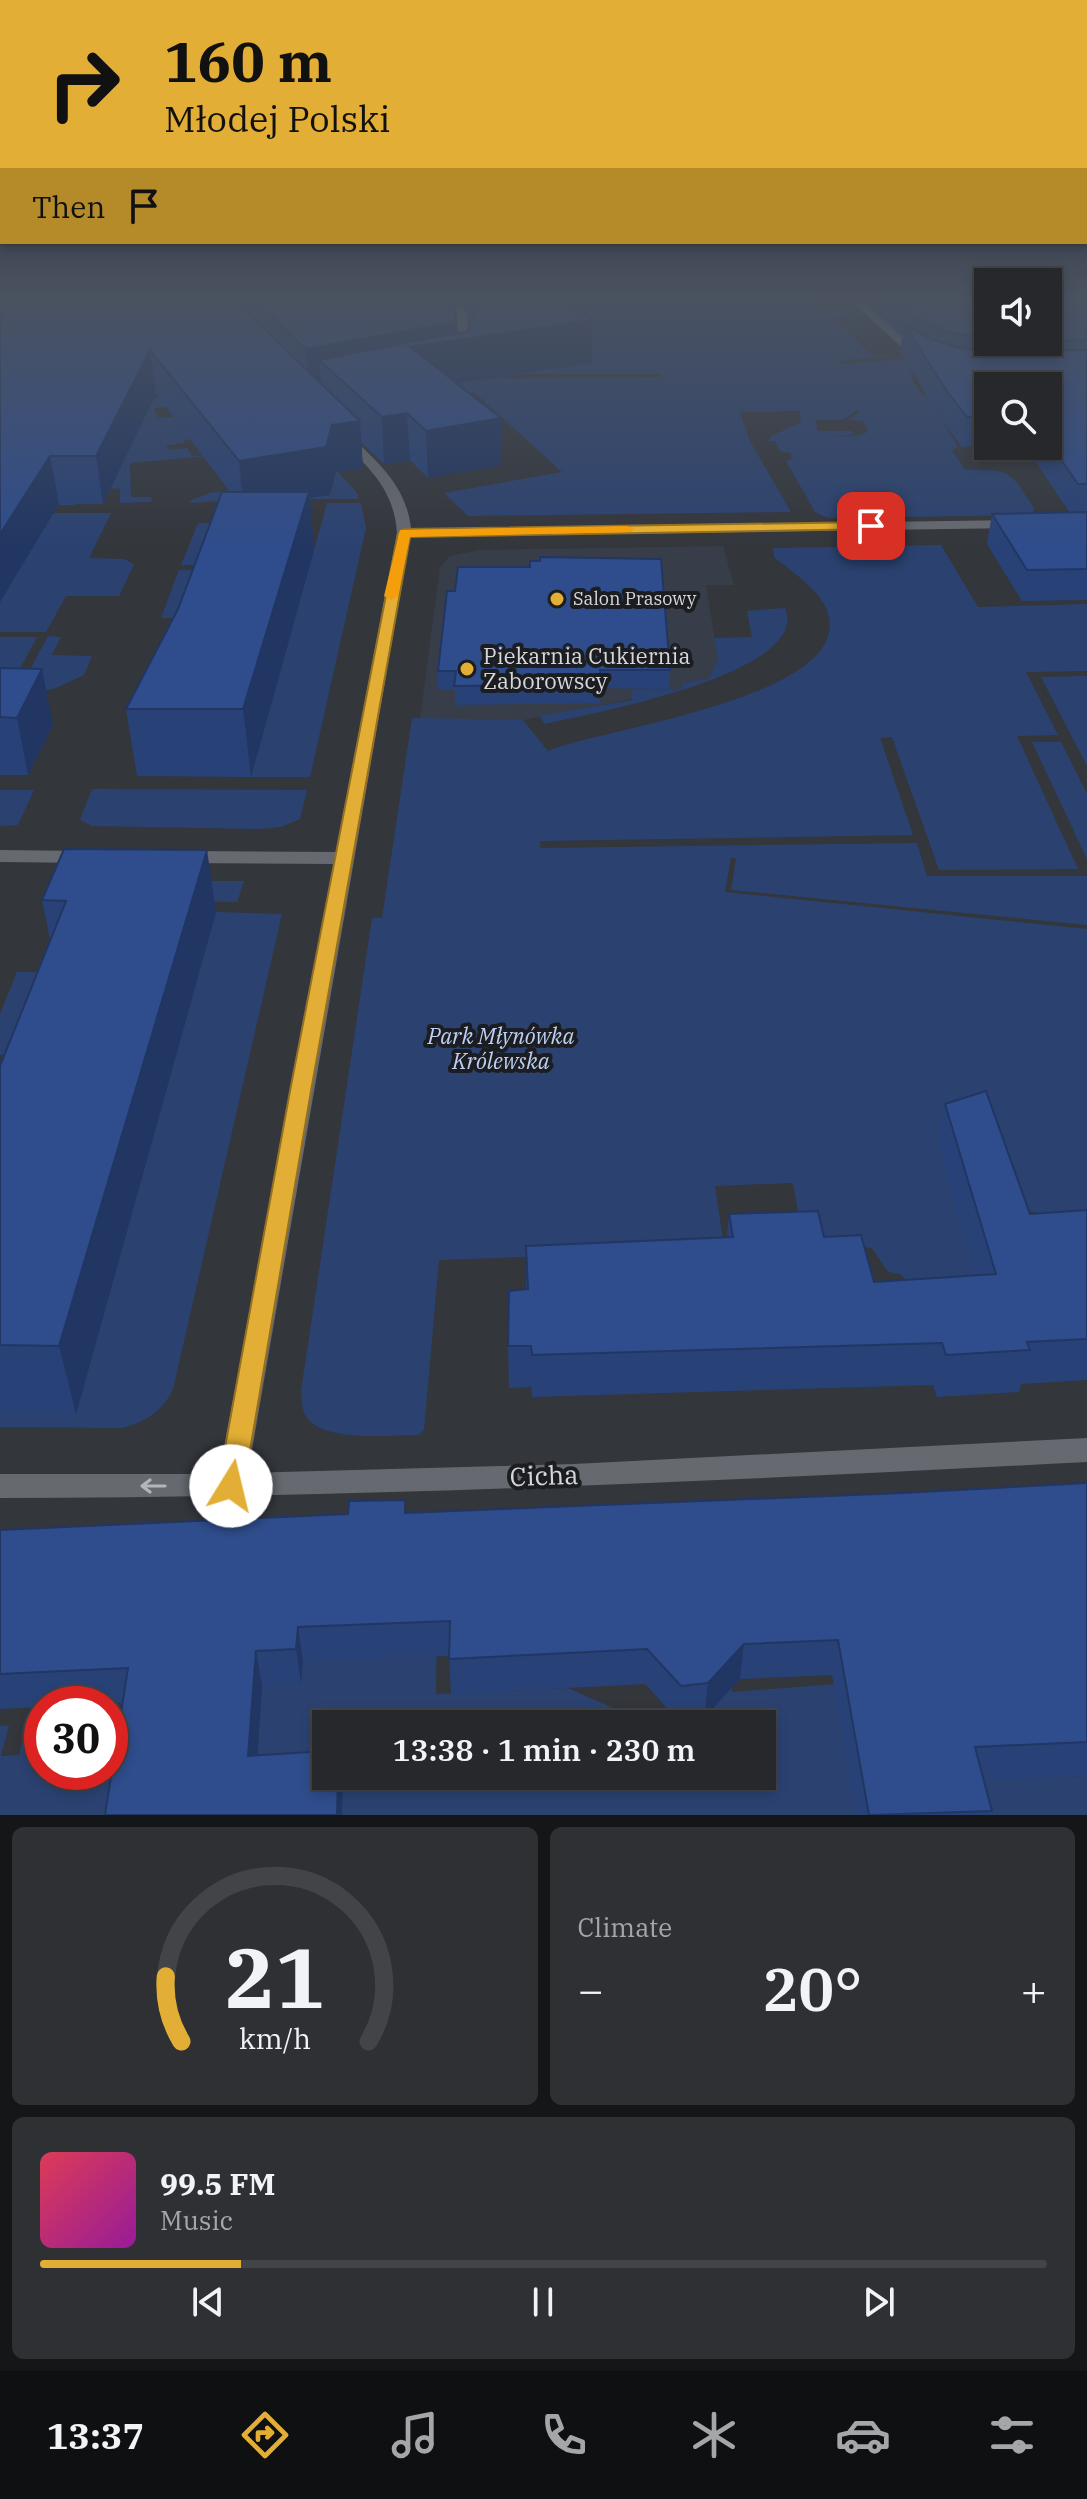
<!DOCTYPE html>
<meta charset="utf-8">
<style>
body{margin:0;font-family:"IBM Plex Serif",serif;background:#2e3034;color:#f1f3f6;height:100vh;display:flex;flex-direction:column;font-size:30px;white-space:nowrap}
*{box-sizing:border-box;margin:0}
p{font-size:26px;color:#a4a6a9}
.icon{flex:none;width:44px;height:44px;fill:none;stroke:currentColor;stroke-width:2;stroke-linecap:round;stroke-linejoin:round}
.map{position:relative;height:1815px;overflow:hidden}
.sheet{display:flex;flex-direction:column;gap:12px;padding:12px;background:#151618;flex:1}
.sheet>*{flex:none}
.banner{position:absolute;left:0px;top:0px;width:1088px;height:244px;box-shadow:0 4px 12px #0003,0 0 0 2px #424448;background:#e3ae35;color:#111;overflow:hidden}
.buttons{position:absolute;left:974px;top:268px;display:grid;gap:16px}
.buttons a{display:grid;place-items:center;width:88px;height:88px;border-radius:0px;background:#26282c;box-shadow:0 4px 12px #0003,0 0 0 2px #424448;font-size:40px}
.speed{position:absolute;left:24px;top:1686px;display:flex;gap:16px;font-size:40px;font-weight:700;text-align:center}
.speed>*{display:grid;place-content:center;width:104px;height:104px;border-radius:50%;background:#26282c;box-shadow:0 4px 12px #0003,0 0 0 2px #424448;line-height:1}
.speed .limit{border:12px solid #d22;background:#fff;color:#111}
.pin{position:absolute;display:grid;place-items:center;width:68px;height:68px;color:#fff;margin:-34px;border-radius:16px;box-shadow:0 4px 12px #0006}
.me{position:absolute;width:88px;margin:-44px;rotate:9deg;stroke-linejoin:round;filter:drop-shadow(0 0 6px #0008)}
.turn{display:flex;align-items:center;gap:28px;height:168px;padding:0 32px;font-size:36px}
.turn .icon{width:104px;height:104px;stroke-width:2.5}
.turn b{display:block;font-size:56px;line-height:68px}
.then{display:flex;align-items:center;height:76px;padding:0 32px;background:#0003;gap:16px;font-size:30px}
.big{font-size:60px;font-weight:600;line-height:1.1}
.sheet .card{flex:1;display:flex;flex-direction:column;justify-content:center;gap:12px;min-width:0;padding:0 28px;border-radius:12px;background:#2e3034}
.sheet .dial{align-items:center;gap:0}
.dial svg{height:208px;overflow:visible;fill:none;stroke:#424448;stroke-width:7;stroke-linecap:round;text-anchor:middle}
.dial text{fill:#f1f3f6;stroke:none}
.song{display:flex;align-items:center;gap:24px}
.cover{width:96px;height:96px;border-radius:12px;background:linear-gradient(135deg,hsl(350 70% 55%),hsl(300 70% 35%))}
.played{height:8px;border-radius:4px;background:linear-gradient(90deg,#e3ae35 20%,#424448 20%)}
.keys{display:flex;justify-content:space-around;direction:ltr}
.heat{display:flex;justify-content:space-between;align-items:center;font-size:44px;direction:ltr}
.sheet .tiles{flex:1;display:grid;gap:12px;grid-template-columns:1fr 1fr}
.card:last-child{grid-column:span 2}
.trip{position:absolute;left:312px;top:1710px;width:464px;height:80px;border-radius:0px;background:#26282c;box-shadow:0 4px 12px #0003,0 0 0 2px #424448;font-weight:600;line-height:80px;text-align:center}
.tabs{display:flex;height:128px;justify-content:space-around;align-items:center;background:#0f1012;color:#a4a6a9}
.tabs .icon{width:56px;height:56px}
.tabs .selected{color:#e3ae35}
.tabs b{font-size:36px;color:#f1f3f6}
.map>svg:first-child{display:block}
.built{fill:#383e49}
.green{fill:#2b4271;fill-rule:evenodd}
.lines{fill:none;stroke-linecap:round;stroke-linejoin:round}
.street{fill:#666a70;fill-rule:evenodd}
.wall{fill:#284278;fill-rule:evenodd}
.shaded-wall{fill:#213662}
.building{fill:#2f4d8c;stroke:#213662;stroke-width:2}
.oneway{stroke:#b4b6bb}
.route{fill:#e3ae35;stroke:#947122;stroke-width:2}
.slow{fill:#f59e0b}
.poi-dot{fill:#e3ae35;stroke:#1c1d20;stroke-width:3}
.labels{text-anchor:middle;stroke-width:8;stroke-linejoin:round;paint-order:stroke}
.far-poi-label{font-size:18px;fill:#d5d7db;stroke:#1c1d20;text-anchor:start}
.poi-label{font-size:22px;fill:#d5d7db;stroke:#1c1d20;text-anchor:start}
.park-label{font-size:22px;font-style:italic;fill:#bdd0f6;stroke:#1c1d20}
.near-street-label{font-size:26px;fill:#d5d7db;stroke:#1c1d20}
</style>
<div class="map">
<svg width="1087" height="1815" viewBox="0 0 1087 1815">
<rect width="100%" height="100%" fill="#33363b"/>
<path class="built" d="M723 546 734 585H706L718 659 709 679 682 683V690H632V699L523 720 420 719 440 567 450 556 479 550Z"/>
<g class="green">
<path d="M541 294H811L816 299 833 298 838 303 819 305 824 310 854 314 855 316 835 318 871 355H897L839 361 841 364 903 359 914 366 910 368 914 383 922 395 956 394 939 415 958 447 952 450 965 470C1011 470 1009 469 1034 508L1032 515 828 518 815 512 786 461 793 458 790 453 780 451 775 441H769L771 436 801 422 799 411 740 412 750 441 791 512 468 516 444 493 562 472 475 393 450 396 459 379 661 377 660 374H492ZM855 411 859 412 848 420 864 421 868 432 855 436 829 437 853 435 852 431H818L815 420H843Z"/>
<path d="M171 396 178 405 154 408 158 418 186 416 203 438 185 440 184 443 166 446 170 450 187 448 192 456H209L130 463 131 497H151L152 502 120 503V489L111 488 74 505H0V488L136 400Z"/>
<path d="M322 454 358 494V499H252L192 503 189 501 209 493 230 490Z"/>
<path d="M327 503H361L366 528 310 777H251Z"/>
<path d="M53 513H111L89 558 124 559 134 564 119 596H66L46 632H0V602Z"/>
<path d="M198 523H240L224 565H181Z"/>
<path d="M941 545 978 607 1087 604V671L1026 672 1058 735 1017 736 1078 869 939 870 892 737 880 738 913 835 540 841V848L917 843 927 876H1087V925L731 890 736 859 731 857 725 892 1087 929V1251L1057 1218 1002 1204 994 1316 943 1319 900 1274 888 1272 872 1248C844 1245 823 1238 800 1222L793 1183 715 1186 729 1279 664 1252 439 1260 424 1430 418 1435C390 1435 329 1442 309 1420 301 1412 302 1401 301 1391L372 918H382L412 718 523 720 548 751C595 729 865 697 826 608 817 588 791 571 774 557L773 548Z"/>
<path d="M179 570 222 571 205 618H161Z"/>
<path d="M785 608C813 674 587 714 545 724L539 716 632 700 631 690H682V683L709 679 718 659 714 638 752 637 747 611Z"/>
<path d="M48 636 61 637 52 655 92 656 84 675 54 689 17 694Z"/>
<path d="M0 637H37L10 687H0Z"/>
<path d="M1087 676V766L1041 677Z"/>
<path d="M1032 742H1061L1087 794V859Z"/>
<path d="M92 789 307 790 300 819 281 827 262 829 92 826 80 820Z"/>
<path d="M0 790H34L18 825 0 826Z"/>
<path d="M79 881H244L237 902 42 900Z"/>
<path d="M216 912 282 914 173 1389C163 1411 144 1423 121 1428L0 1427V1414H76Z"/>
<path d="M17 972H75L45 1055H0V1014Z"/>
<path d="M438 1515 436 1694 568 1688 649 1724H326V1776H762V1724H671L668 1710 678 1720 731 1679 732 1692 836 1684 856 1815H342V1785L255 1790 262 1686 301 1683 117 1559 122 1523Z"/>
<path d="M9 1725 1 1756 19 1755 22 1741H42V1772H110V1738L132 1737 120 1815H0V1726Z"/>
<path d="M957 1751 1048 1777 1087 1776V1815H974Z"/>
</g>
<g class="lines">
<g class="street">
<path d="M429 294H441L467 311 469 361 459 359 457 312Z"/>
<path d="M843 294H854L925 357V361H917Z"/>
<path d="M339 433H347C377 461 407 486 411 529L1015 520 1022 524 1015 528 410 537 248 1473 574 1464 1087 1438V1462C725 1481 363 1498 0 1498V1474H219L334 864 183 863 173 857 183 851 336 852 397 533C394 489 369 467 339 439Z"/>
<path d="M0 850 87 851 97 857 87 863 0 862Z"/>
</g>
</g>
<g class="wall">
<path d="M0 294H580L582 295V313L593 320 592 363 457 384 502 465 428 478 410 460 384 464 361 442 363 468 336 472 330 495 310 498 314 550 251 777 137 776 126 709 178 609 230 492 156 394 103 504H59L0 602ZM455 299 464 308 471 325 469 331 456 333Z"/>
<path d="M871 294H988V342H1048V294H1087V600L1022 601 987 544 992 514 1070 513 1025 446H1048V386H988V445L962 447 942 420 900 352 902 336 889 325 870 301Z"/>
<path d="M447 591 670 670 669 689 600 688V703L455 705V690H438V671Z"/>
<path d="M0 668 53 725 28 775H0Z"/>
<path d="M64 849 216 912 76 1414H0V1066L50 939 42 900Z"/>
<path d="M945 1104 1030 1214 1087 1210V1380L1021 1384 1019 1392 937 1397 933 1385 532 1397 531 1387 509 1388 508 1346 526 1290V1246L727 1237 729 1214 824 1237 874 1282 975 1276 938 1144Z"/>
<path d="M1087 1483V1776L983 1780 992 1811 990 1815H856L832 1675 740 1679 704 1718 678 1720 645 1684 451 1694 449 1656 303 1661 301 1684 262 1686 257 1755 343 1785 342 1815 123 1703 42 1704V1707L0 1709V1530L903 1493Z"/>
</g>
<g class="shaded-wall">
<path d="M455 294 456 340 551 294 582 295V322L593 320 592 363 412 390 319 360 321 391 310 393 306 349Z"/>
<path d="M150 350 156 394 103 504 96 456Z"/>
<path d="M407 413 410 460 384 464 382 417Z"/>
<path d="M501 418 502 465 428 478 426 431Z"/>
<path d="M360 421 363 468 336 472 330 495 310 498 314 550 251 777 243 709 244 510 239 461 332 425Z"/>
<path d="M50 456 59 504 0 602V534Z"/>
<path d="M42 669 53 725 28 775 17 718Z"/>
<path d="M207 850 216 912 76 1414 59 1346Z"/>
<path d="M298 1627 303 1661 301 1684 296 1649Z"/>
<path d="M744 1644 740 1679 704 1718 708 1683Z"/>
<path d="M256 1651 262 1686 255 1790 248 1756Z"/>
<path d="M338 1776H342L343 1785 342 1815H337Z"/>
</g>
<g class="building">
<path d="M0 294H228L360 421 332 425 326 447 239 461 150 350 96 456H50L0 534V301L5 295H0Z"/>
<path d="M248 294H455V322L306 349Z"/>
<path d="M473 294H580L582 295 560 298 593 320 410 347 501 418 426 431 407 413 382 417 319 360 469 331 474 316Z"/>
<path d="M889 294H988V339L947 332 919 319Z"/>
<path d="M1048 294H1087V340L1048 341Z"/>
<path d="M904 324 928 338 956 347 985 352 1087 350V484H1078L1048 441V386H988V415L967 417 946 390Z"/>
<path d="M222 492H309L243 709H126L178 609Z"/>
<path d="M1087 512V569L1027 570 992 514Z"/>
<path d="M540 557 661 559 670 670H600L601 684 454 686 456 671H438L447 591H455L458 567H530V561H540Z"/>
<path d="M0 668 42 669 17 718 0 717Z"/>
<path d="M64 849 207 850 59 1346 0 1345V1066L66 901 42 900Z"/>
<path d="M986 1091 1030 1214 1087 1210V1339L1027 1342 1030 1350 946 1355 942 1343 532 1355 531 1346H508L509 1291 528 1289 526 1246 733 1237 729 1214 818 1211 824 1237 861 1235 874 1282 996 1274 945 1104Z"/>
<path d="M1087 1483V1742L975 1747 992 1811 869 1815 838 1640 744 1644 708 1683 681 1686 647 1649 449 1659 450 1621 298 1627 296 1649 256 1651 248 1756 326 1751V1776H338L337 1815H105L128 1668 0 1674V1530L348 1514 349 1501 405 1500V1513L903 1493Z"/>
</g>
<defs><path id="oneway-shaft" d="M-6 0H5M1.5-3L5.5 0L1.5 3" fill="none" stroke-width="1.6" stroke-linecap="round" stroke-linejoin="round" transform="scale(2)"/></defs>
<use class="oneway" href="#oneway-shaft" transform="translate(153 1486) rotate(180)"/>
<linearGradient id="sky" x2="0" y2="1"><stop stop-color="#1c1e20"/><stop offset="0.54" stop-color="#4a5260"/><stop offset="1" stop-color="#4a5260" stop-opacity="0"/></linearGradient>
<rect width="1087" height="548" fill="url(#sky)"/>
<path class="route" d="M871 522 877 526 875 529 410 537 311 1091 244 1486 240 1494 231 1497 221 1494 218 1486 290 1091 398 533 404 529Z"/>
<path class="slow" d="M627 526 634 529 632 532 410 537 398 596 391 600 384 596 400 530Z"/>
<g class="poi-dot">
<circle cx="557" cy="599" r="8"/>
<circle cx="467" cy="669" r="8"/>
</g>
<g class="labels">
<g class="far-poi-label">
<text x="573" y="605">Salon Prasowy</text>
</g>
<g class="poi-label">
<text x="483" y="664">Piekarnia Cukiernia<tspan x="483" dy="25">Zaborowscy</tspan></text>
</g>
<g class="park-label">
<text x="501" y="1044">Park Młynówka<tspan x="501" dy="25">Królewska</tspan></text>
</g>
<g class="near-street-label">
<text transform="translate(544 1476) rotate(-2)" y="9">Cicha</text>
</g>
</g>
</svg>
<div class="buttons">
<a><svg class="icon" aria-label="sound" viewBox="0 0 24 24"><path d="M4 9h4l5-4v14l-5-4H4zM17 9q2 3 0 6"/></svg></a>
<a><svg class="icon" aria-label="search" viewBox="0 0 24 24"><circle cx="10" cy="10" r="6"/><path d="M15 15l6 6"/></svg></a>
</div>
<div class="speed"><div class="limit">30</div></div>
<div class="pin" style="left:871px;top:526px;background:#d93025"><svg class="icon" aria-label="arrive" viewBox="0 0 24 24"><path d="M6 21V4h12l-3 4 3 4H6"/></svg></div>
<svg class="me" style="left:231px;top:1486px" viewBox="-20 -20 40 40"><circle r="19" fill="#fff"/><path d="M0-13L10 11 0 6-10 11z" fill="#e3ae35"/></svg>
<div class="trip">13:38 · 1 min · 230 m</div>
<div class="banner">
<div class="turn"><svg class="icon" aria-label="right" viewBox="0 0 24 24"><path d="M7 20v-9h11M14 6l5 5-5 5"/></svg><div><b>160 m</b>Młodej Polski</div></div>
<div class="then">Then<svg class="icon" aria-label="arrive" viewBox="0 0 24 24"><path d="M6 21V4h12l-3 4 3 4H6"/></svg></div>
</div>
</div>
<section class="sheet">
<div class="tiles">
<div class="card dial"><svg viewBox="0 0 100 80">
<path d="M14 69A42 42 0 1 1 86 69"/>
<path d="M14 69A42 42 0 0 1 8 44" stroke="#e3ae35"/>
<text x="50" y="56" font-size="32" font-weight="700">21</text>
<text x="50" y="72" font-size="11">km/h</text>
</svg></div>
<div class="card"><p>Climate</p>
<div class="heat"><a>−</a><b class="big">20°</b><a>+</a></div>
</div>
<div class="card">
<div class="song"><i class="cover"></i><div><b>99.5 FM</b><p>Music</p></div></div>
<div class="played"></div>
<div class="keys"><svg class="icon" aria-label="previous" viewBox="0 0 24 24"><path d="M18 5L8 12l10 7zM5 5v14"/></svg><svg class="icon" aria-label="pause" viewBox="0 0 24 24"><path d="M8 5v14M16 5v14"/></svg><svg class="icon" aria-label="next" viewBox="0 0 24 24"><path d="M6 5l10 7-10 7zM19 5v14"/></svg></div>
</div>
</div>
</section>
<nav class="tabs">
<b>13:37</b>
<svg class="icon selected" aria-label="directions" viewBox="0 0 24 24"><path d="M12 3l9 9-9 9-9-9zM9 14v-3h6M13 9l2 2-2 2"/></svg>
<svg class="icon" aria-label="music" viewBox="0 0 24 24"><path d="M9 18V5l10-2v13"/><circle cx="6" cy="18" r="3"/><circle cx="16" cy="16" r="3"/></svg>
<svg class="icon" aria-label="phone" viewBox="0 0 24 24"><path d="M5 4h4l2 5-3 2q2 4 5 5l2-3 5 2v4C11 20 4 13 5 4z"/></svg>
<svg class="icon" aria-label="climate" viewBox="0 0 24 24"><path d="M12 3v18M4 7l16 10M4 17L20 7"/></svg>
<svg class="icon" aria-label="car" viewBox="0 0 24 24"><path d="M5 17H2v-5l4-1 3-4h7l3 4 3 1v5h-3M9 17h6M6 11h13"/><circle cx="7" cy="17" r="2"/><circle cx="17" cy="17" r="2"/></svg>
<svg class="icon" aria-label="filters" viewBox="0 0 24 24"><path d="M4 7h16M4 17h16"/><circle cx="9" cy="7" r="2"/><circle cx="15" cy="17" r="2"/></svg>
</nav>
